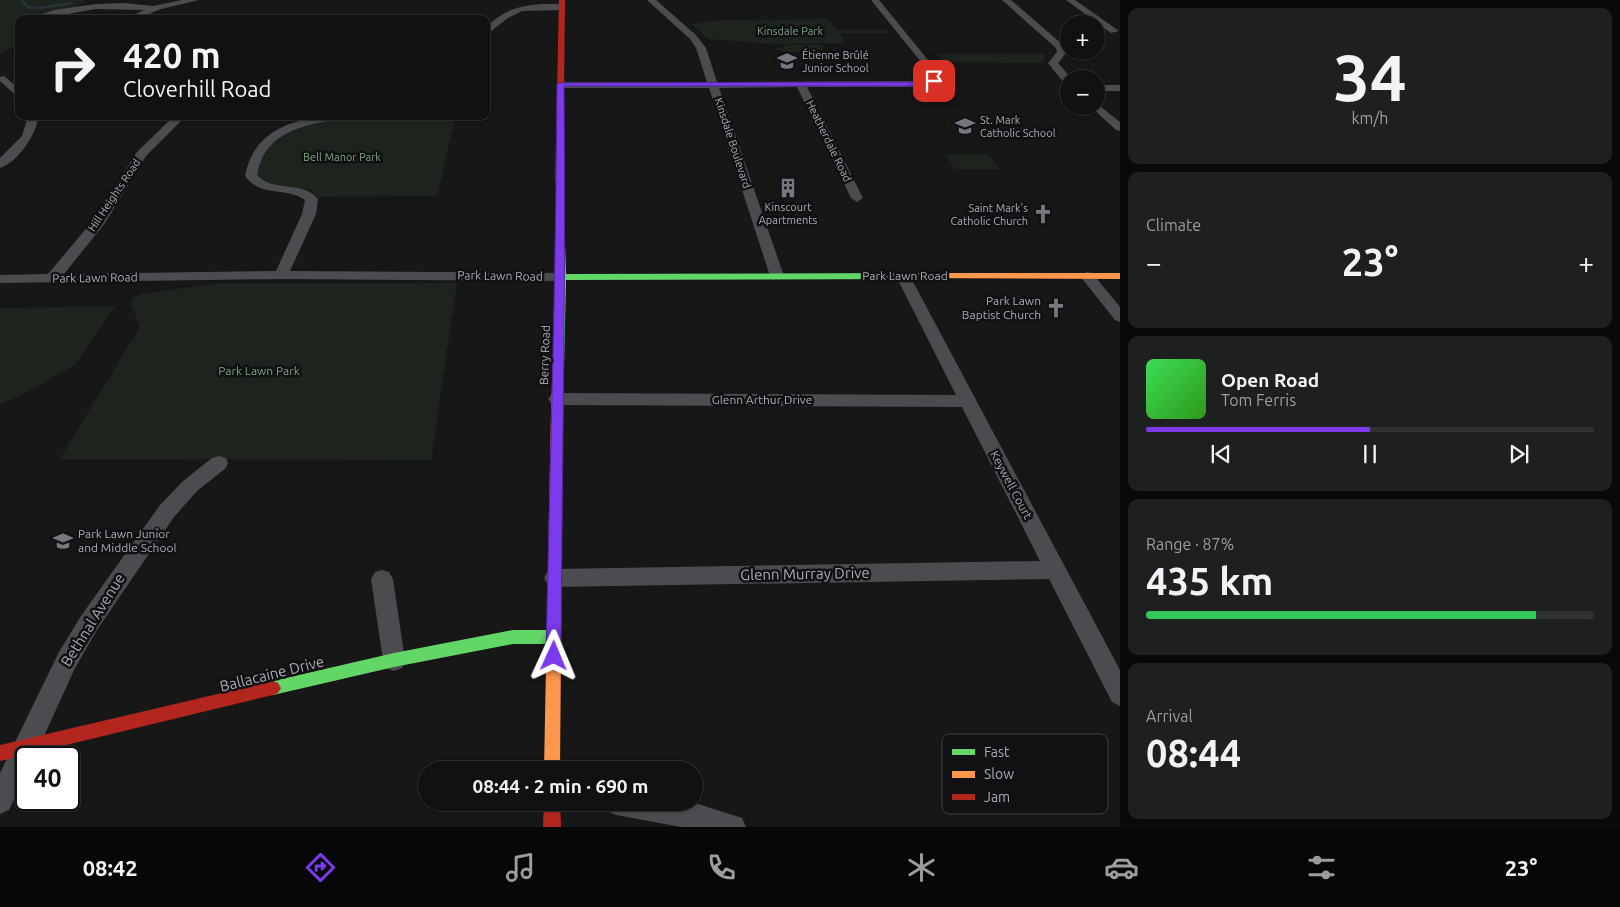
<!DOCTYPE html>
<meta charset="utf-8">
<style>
body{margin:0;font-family:Ubuntu,sans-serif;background:#1e1f1f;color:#f1f3f6;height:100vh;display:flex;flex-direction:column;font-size:19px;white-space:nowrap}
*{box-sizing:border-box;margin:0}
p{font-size:16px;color:#9c9d9f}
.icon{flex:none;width:28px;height:28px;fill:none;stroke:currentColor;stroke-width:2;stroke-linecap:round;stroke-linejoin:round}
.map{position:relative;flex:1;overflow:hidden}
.side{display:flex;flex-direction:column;gap:8px;padding:8px;background:#090909;width:500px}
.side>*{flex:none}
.banner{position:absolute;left:15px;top:15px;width:475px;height:105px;border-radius:10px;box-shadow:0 1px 4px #0004,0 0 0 1px #303131;background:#111;color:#f1f3f6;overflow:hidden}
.tools{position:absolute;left:1060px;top:15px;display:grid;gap:10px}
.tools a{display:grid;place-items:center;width:45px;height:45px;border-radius:50%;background:#111;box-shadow:0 1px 4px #0004,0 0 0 1px #303131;font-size:25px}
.speed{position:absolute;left:15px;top:746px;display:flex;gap:10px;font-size:25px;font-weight:700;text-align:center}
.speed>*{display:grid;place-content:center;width:65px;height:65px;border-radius:50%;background:#111;box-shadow:0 1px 4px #0004,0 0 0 1px #303131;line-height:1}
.speed .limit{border:2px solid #111;border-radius:8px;background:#fff;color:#111}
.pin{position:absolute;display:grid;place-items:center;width:42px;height:42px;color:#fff;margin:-21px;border-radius:10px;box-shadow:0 2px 8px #0006}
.me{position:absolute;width:55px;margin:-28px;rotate:1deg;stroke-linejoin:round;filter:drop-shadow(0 0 4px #0008)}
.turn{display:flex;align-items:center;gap:18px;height:105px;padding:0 25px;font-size:22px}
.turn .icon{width:65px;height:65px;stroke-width:2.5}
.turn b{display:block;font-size:35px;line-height:42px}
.big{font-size:38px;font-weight:700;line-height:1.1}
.side .widget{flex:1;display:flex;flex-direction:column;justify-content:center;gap:8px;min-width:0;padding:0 18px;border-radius:10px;background:#1e1f1f}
.side .dial{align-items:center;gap:0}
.dial b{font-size:65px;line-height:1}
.song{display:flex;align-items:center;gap:15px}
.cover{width:60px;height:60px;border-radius:8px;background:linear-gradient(135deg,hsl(130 70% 55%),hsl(110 70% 35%))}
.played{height:5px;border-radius:2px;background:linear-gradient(90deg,#7c3aed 50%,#303131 50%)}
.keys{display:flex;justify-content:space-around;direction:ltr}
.heat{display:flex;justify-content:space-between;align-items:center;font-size:28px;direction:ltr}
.charge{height:8px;border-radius:4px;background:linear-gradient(90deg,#34c759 87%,#303131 0)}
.trip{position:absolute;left:418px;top:761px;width:285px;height:50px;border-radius:25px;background:#111;box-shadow:0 1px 4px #0004,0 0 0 1px #303131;font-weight:700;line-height:50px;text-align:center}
.menu{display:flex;height:80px;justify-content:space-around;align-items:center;background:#070707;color:#9c9d9f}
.menu .icon{width:35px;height:35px}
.menu .on{color:#7c3aed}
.menu b{font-size:22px;color:#f1f3f6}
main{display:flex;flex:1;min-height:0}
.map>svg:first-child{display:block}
.green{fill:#1d241e}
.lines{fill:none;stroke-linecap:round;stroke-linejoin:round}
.stream{stroke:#2a3239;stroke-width:2.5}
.street{fill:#4b4c50;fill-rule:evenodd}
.fast{fill:#63d668;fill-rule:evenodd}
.slow{fill:#ff974d;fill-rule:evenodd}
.jam{fill:#b3261e;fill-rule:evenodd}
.route{fill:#7c3aed;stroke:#51269a}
.labels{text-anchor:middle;stroke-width:5;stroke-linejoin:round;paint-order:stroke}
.far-park-label{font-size:11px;fill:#7fa381;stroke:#111113}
.far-poi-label{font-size:11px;fill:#a8adb8;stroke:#111113;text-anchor:start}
.far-street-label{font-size:11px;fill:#a8adb8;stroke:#111113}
.street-label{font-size:12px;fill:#a8adb8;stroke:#111113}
.poi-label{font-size:12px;fill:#a8adb8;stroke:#111113;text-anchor:end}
.park-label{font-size:12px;fill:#7fa381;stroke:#111113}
.near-street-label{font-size:15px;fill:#a8adb8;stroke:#111113}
.key{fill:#111113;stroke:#3e4045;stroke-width:1}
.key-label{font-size:14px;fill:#a8adb8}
</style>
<main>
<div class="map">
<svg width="1120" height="827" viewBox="0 0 1120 827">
<rect width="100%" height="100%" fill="#171717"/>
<g class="green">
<path d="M0 0H85L65 19H19V45L0 54Z"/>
<path d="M829 19 837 30H887L889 33H839L846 43 775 44 708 39 691 24 723 20Z"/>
<path d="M791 45H822L824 50 788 53 778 50 777 48Z"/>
<path d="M936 54H1045L1044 63 944 62Z"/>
<path d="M443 116 452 119 454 124 437 196 318 197 310 190 271 185 256 179C262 106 391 116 443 116Z"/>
<path d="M945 154H988L1000 169H955Z"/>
<path d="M220 283H457L431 460 60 459 140 326 131 305 132 299 141 294Z"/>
<path d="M115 306 75 365 18 397 0 404V308Z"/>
</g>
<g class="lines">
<path class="stream" d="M22 0 27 7 40 8 72 3"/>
<g class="street">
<path d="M182 0H199L161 9 137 19H125L144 10 96 9 40 19 36 16 54 10 96 4 125 3 153 6Z"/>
<path d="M647 0H656L696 35 706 48 717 82 918 81 931 79 930 73 871 0H879L942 77 938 83 918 87H807L863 198 857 202 851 198 797 87 719 88 784 276 782 279H772L770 276 709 88H561L556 85 561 82H707L696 48 690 39Z"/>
<path d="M1002 0H1011L1063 45 1067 52 1058 63 1072 79H1069V85L1065 84 1048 63 1057 52 1056 48Z"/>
<path d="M1066 0H1075L1119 31 1111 33Z"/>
<path d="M548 4H562L566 7 562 10 522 11 508 18 486 35V27C505 9 523 4 548 4Z"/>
<path d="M4 76 19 89V98L0 81V77Z"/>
<rect x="1096" y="85" width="24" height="6"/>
<path d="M1096 103 1120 122V131L1116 130 1092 108 1091 106H1096Z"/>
<path d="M28 116H38C38 133 17 163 0 168V158L22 136Z"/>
<path d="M174 116H186L146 156 105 223 64 274 276 271 302 214 305 200C286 186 261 198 245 176 255 123 305 116 350 116 345 121 336 120 328 121 294 127 263 138 257 175 273 193 303 180 318 199L316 214 290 271 561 273 568 277 561 281 281 279 0 283V275L48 274 95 218 137 152Z"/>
<path d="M903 272 910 276 1120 670V706L1112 702 1049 579 555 587 548 585 544 578 548 571 555 569 1040 561 962 407 557 405 551 403 548 399 551 395 557 393 956 395 896 276Z"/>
<path d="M1087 272 1092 273 1120 307V322L1115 320 1080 276Z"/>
<path d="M219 456 226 458 228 463 226 468 197 491 174 517 97 630 75 668 34 758H26V773L9 810 0 814V773L59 652 81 616 160 505 183 481 212 458Z"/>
<path d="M382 570 389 572 393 579 405 660 402 668 394 671 386 668 383 660 371 579 375 572Z"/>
<path d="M603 802H692L742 818 746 827H681L616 815 607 811Z"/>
</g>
<g class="fast">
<path d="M556 180 563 182 566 274 909 273 914 276 909 279 566 280 563 411 557 415 551 411 556 277Z"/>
<path d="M513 630H554L559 632 561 637 559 642 554 644H513L394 667 273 695 268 693 265 688 268 683 273 681 394 653Z"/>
</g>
<g class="slow">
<path d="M909 273H1120V279L906 278V274Z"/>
<path d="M557 407 563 411 560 770H544L551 411Z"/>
</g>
<g class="jam">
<path d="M559 0H565L563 182 559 184 555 182Z"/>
<path d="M273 681 278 683 281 688 278 693 273 695 0 761V745Z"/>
<path d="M544 802H560L561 827H543Z"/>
</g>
</g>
<path class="route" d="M934 79 936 83 918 86H564C566 276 562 466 561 656L559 661 554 663 548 661 546 656C550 465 556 275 557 84L561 83 918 82Z"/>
<defs>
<symbol id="school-bare" viewBox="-9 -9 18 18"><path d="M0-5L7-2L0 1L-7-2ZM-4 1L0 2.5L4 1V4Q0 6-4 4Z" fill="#757880" stroke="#111113" stroke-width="2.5" paint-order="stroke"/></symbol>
<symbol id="building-bare" viewBox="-9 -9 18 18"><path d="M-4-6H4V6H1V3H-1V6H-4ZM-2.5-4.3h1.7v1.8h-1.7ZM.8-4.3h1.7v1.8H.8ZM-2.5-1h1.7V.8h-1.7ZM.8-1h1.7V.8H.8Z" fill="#757880" stroke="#111113" stroke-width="2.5" paint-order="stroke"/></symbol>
<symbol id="church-bare" viewBox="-9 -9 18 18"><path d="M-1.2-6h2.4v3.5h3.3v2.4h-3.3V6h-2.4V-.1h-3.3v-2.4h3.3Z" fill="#757880" stroke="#111113" stroke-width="2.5" paint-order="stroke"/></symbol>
</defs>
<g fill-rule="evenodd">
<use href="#school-bare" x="773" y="47" width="28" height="28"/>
<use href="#school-bare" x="951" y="112" width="28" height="28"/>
<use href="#building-bare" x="774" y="174" width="28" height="28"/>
<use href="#church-bare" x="1029" y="200" width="28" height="28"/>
<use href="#church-bare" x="1042" y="294" width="28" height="28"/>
<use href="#school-bare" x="49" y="527" width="28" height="28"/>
</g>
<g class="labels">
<g class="far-park-label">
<text x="790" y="35">Kinsdale Park</text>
<text x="342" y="161">Bell Manor Park</text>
</g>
<g class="far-poi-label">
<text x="802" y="59">Étienne Brûlé<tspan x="802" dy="13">Junior School</tspan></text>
<text x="980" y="124">St. Mark<tspan x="980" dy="13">Catholic School</tspan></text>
<text x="788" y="211" text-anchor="middle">Kinscourt<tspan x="788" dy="13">Apartments</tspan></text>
<text x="1028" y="212" text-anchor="end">Saint Mark's<tspan x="1028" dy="13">Catholic Church</tspan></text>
</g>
<g class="far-street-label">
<text transform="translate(829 141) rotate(64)" y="4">Heatherdale Road</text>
<text transform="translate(733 143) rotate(72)" y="4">Kinsdale Boulevard</text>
<text transform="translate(114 195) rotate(-56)" y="4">Hill Heights Road</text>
</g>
<g class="street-label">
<text transform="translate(500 276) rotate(1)" y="4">Park Lawn Road</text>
<text x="905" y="280">Park Lawn Road</text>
<text transform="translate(95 278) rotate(-1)" y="4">Park Lawn Road</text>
<text transform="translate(545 355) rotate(-88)" y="4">Berry Road</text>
<text x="762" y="404">Glenn Arthur Drive</text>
<text transform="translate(1011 485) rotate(62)" y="4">Keywell Court</text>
</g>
<g class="poi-label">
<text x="1041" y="305">Park Lawn<tspan x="1041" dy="14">Baptist Church</tspan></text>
<text x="78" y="538" text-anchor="start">Park Lawn Junior<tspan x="78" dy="14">and Middle School</tspan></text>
</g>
<g class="park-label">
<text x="259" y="375">Park Lawn Park</text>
</g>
<g class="near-street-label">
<text transform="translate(805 574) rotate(-1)" y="5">Glenn Murray Drive</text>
<text transform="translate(93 620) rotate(-58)" y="5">Bethnal Avenue</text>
<text transform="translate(272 674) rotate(-14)" y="5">Ballacaine Drive</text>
</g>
</g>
<rect x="942" y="734" width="166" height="80" rx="8" class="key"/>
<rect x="952" y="749" width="23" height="6" fill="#63d668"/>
<rect x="952" y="771" width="23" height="7" fill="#ff974d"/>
<rect x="952" y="794" width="23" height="6" fill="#b3261e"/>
<g class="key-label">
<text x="984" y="757">Fast</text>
<text x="984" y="779">Slow</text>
<text x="984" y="802">Jam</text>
</g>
</svg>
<div class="tools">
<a>+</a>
<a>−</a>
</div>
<div class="speed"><div class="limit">40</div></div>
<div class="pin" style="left:934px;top:81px;background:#d93025"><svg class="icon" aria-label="arrive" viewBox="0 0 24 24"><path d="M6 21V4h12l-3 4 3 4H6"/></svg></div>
<svg class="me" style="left:554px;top:656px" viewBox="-20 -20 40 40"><path d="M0-17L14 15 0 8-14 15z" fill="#7c3aed" stroke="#fff" stroke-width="4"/></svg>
<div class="trip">08:44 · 2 min · 690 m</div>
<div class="banner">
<div class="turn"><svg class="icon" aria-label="right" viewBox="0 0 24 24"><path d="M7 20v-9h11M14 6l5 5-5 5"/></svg><div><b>420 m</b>Cloverhill Road</div></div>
</div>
</div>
<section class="side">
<div class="widget dial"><b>34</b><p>km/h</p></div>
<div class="widget"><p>Climate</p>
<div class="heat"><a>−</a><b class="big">23°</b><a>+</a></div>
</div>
<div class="widget">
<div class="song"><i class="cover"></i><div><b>Open Road</b><p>Tom Ferris</p></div></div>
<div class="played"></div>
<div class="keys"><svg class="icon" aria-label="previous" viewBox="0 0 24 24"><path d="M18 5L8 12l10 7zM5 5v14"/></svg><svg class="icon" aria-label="pause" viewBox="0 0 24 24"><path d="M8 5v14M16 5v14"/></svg><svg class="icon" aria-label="next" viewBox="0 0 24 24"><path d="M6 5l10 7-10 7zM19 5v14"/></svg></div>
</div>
<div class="widget"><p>Range · 87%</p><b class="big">435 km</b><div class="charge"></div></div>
<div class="widget"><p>Arrival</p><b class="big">08:44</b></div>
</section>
</main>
<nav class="menu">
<b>08:42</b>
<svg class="icon on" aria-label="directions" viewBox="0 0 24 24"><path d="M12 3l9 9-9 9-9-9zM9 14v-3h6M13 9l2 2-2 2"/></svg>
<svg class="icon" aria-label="music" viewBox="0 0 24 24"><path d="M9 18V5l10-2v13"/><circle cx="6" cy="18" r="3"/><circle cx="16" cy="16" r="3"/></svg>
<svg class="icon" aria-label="phone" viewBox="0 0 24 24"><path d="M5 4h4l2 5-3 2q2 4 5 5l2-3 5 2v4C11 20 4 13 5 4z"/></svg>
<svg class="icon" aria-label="climate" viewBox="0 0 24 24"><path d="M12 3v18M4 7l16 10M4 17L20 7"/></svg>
<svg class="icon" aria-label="car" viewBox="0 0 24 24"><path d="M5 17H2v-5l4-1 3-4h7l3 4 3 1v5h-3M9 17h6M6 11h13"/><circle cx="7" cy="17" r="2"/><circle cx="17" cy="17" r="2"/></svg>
<svg class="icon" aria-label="filters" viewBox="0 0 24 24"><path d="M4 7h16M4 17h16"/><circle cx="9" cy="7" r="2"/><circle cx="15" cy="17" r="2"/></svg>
<b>23°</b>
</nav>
